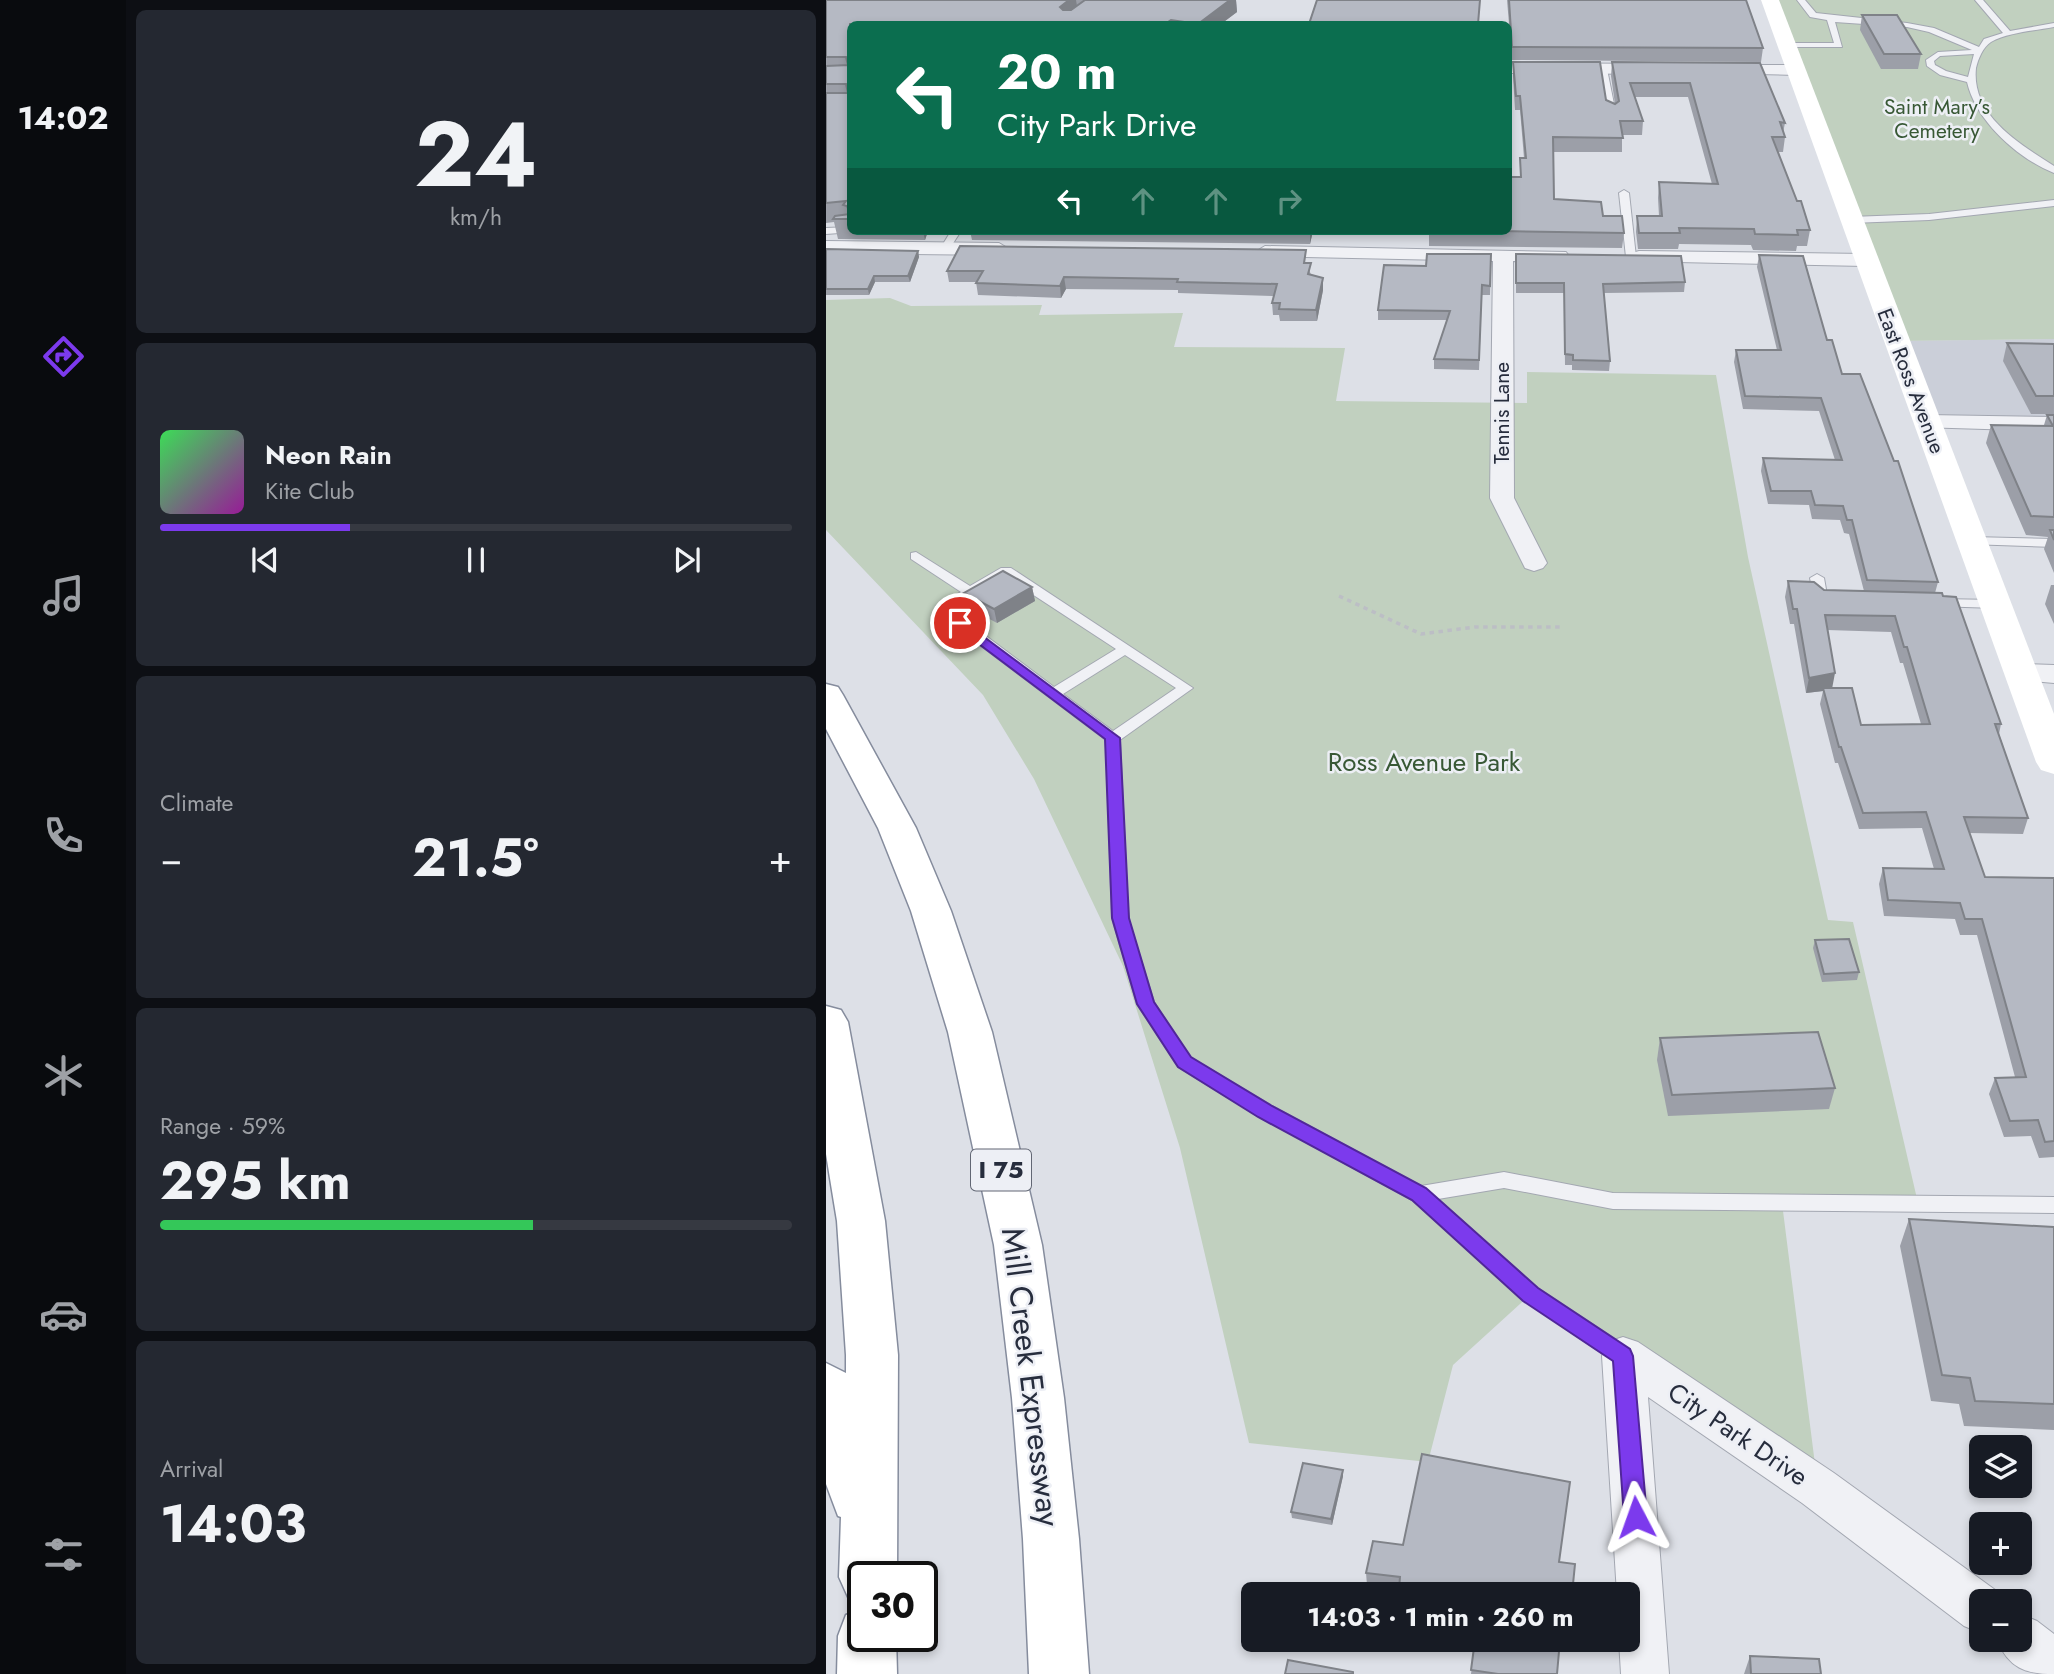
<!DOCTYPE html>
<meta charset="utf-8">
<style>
body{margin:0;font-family:Jost,sans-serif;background:#242831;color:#f1f3f6;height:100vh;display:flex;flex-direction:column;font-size:26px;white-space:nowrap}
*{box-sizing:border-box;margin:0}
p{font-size:23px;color:#9ea1a6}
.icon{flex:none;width:38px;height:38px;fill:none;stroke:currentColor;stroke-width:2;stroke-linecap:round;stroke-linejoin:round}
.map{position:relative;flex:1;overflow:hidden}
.side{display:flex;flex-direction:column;gap:10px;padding:10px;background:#0d0f14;width:700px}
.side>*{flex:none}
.top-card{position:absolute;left:21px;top:21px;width:665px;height:214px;border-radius:10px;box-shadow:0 4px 10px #0003;background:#0b6e4f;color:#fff;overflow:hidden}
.tools{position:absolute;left:1143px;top:1435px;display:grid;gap:14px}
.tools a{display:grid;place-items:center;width:63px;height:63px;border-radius:10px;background:#171b24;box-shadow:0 4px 10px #0003;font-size:35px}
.speed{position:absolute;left:21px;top:1561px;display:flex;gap:14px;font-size:35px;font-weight:700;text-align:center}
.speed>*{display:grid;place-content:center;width:91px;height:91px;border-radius:50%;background:#171b24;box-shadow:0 4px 10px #0003;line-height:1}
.speed .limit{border:4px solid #111;border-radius:10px;background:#fff;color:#111}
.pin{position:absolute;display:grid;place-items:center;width:60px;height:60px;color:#fff;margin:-30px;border:4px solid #fff;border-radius:50%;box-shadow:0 2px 7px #0007}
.me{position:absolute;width:77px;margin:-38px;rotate:356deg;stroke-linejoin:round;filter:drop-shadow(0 0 5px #0008)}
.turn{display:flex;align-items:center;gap:24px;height:147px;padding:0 35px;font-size:32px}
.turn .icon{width:91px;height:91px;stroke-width:2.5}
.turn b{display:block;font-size:49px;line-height:60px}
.lanes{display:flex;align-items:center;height:66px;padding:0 35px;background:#0003;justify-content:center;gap:35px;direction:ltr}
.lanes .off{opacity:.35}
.big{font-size:52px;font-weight:700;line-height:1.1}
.side .card{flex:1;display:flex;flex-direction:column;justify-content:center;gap:10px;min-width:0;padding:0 24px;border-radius:10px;background:#242831}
.side .dial{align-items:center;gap:0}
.dial b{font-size:91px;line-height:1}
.song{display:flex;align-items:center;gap:21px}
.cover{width:84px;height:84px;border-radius:10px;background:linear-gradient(135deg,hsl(130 70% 55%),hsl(300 70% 35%))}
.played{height:7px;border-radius:4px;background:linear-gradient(90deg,#7c3aed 30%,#363941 30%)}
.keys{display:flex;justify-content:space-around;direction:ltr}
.heat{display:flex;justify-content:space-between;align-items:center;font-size:38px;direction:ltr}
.charge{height:10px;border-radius:5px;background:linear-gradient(90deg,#34c759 59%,#363941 0)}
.trip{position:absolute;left:415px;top:1582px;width:399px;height:70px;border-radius:10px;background:#171b24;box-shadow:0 4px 10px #0003;font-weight:700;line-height:70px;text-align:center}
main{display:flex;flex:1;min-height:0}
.tab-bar{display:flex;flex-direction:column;width:126px;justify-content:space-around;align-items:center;background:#090b0e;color:#9ea1a6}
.tab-bar .icon{width:49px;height:49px}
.tab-bar .current{color:#7c3aed}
.tab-bar b{font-size:32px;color:#f1f3f6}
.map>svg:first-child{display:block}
.built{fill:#cbcfd9}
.green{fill:#c1d0bf}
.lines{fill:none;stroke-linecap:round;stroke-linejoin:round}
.lane-casing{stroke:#a3a7b1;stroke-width:2}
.street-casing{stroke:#a3a7b1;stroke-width:2}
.highway-casing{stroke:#858c9d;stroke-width:3}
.path{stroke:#bcbec5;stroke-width:3.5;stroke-dasharray:4.5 4.5;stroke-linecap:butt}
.lane{fill:#f0f1f5;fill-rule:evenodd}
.street{fill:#f0f1f5;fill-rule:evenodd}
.secondary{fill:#fff;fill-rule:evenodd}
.highway{fill:#fff;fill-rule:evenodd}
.wall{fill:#9c9fa8;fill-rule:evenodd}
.shaded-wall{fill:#7f8288}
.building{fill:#b5b9c3;stroke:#7f8288;stroke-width:2}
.route{fill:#7c3aed;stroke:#51269a;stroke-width:2}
.labels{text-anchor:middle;stroke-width:5;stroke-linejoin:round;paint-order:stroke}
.far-park-label{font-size:21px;fill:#385835;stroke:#edeff5}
.far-street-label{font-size:21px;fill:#272d3d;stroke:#edeff5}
.shield{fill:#edeff5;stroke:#626774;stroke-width:2}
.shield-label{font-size:24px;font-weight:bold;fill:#272d3d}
.park-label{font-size:26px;fill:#385835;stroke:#edeff5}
.street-label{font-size:26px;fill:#272d3d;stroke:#edeff5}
.near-street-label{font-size:32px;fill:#272d3d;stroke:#edeff5}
</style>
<main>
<nav class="tab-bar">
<b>14:02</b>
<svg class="icon current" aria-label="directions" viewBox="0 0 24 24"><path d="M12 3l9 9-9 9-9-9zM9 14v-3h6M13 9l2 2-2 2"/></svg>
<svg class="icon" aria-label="music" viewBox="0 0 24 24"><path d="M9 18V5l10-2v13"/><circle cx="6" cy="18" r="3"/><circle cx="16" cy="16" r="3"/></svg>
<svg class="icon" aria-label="phone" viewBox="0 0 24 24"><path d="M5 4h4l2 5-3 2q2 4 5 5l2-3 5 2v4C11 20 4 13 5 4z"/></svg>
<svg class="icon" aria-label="climate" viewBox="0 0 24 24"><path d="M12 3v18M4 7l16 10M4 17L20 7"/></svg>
<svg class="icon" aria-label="car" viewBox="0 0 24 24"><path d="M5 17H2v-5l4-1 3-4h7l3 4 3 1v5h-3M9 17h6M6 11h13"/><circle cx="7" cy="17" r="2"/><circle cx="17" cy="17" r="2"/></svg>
<svg class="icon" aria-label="filters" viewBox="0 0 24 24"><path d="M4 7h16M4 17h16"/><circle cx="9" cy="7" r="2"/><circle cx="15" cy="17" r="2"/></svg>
</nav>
<section class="side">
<div class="card dial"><b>24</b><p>km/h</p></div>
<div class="card">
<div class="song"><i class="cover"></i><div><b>Neon Rain</b><p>Kite Club</p></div></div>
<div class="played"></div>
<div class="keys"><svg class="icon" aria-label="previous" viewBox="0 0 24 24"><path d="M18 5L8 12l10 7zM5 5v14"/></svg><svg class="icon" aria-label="pause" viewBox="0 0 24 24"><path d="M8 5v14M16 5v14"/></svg><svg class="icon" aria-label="next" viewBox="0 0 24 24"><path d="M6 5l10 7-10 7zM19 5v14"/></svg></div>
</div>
<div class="card"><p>Climate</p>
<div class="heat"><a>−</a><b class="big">21.5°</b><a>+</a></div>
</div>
<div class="card"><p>Range · 59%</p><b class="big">295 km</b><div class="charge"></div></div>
<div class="card"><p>Arrival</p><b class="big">14:03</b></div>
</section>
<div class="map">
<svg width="1228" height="1674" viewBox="0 0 1228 1674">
<rect width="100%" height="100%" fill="#dde0e7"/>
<path class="built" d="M1228 339V424L1101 422 1070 341Z"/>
<g class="green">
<path d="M944 0H1228V339L1070 341Z"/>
<path d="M64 298 85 306 216 305 213 315 357 313 348 347 519 348 510 401 701 403V372L890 375 922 557 1002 920 1027 922 1092 1203H956L992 1488 705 1294 627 1365 602 1462 423 1443 354 1148 297 966 208 779 157 695 0 530V300Z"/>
</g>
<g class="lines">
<defs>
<g id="lane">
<path d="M971 0H979L990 13 1081 23 1108 28 1153 47 1158 39 1177 33 1149 0H1157L1184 31 1228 23V27C1208 31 1183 32 1165 42 1157 47 1152 59 1150 68 1145 115 1192 143 1228 166V173C1191 158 1150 121 1141 82L1114 75 1101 66 1100 60 1112 52 1146 50 1103 32 1081 27 1009 22 1016 47H957L960 43H1008L1001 20 984 17ZM1148 54 1142 77 1120 71 1109 65 1108 61 1114 56Z"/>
<path d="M777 67 781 69 790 114 786 117 782 114 773 69Z"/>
<path d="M798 190 803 193 810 257 805 260 800 257 793 193Z"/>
<path d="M1228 200V206L1103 220 1025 223 1020 220 1025 217 1103 214Z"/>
<path d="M24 227 27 232 0 234V228Z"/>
<path d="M125 231H135L122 251H116L114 249Z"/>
<path d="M1146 537 1228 539V547L1142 544V538Z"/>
<path d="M90 552 144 586 175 568H185L367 688 294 740 302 918 328 1002 364 1057 446 1106 595 1186 678 1172 787 1193 1228 1197V1213L787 1209 678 1188 612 1199 712 1288 804 1349 808 1356 804 1363 797 1366 790 1363 698 1300 586 1200 432 1116 352 1067 311 1004 286 918 280 740 110 612V606L135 592 85 559V553ZM180 577 290 649 228 687 124 609ZM299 655 350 688 287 731 237 694Z"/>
<path d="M991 574 998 578 1001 595 1008 596V602L995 603 988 599 984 578Z"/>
<path d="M1113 599 1170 600 1177 604 1170 608 1108 606 1106 603Z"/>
</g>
<g id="street">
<path d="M682 63 828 64 836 69 828 74 682 73Z"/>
<path d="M894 65H970L978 70 970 75 888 73 886 70Z"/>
<path d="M0 241 173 243 183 249 173 255 0 253Z"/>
<path d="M439 246 740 252 743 256 740 260 733 262 687 261 688 498 721 563 717 568 708 571 699 568 664 498 667 261 432 256 429 252Z"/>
<path d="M813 251 1039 254 1049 260 1039 266 806 261 803 257 806 253Z"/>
<path d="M1101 415 1228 417V431L1093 427 1090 422 1093 417Z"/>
<path d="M1196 664 1228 665V683L1186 679 1182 673 1186 667Z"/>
<path d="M797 1337 812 1342 1008 1473 1172 1592 1175 1601H1155V1633L1138 1626 976 1503 822 1397 843 1674H795L793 1640H802V1594H791L776 1356 782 1342Z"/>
<path d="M1194 1614 1211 1621 1228 1634V1674C1199 1674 1183 1668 1171 1640H1194Z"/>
</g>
<g id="highway">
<path d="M0 684 12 687 17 695 90 828 125 911 166 1032 216 1245 238 1398 253 1539 263 1674H203L197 1539 186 1398 168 1245 122 1032 85 911 52 828 0 729Z"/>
<path d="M0 1006 15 1010 22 1022 59 1221 72 1355 71 1577H37V1603L22 1597 13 1577 15 1517 12 1516 0 1484V1363L20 1373V1355L11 1221 0 1154Z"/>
<path d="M37 1609V1636H70L71 1674H11L12 1636 20 1615Z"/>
</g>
</defs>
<use href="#lane" class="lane-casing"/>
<use href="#street" class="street-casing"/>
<use href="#highway" class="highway-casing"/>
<path class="path" d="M513 596 595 634 649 627H736"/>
<use href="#lane" class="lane"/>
<use href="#street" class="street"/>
<path class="secondary" d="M935 0H953L1228 714V774L1215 770 1210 762Z"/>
<use href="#highway" class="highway"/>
</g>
<g class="wall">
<path d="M0 0H410L411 12 395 24H24V231H102L99 240 12 239 8 222 0 223Z"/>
<path d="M681 0H920L937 48 935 62 686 60Z"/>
<path d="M1036 15 1095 54 1092 69H1055L1034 30Z"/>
<path d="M687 62 789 104 785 76 786 62 934 63 959 123 957 133 959 137 957 152H952L971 201 984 230 981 246H971L970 251 927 250 925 245 853 244 852 249H812L810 232 811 216H833L832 198 833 182 886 184 862 97H809L817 121 816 135H796V152H728V199L777 216 798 233 796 248 603 246V231H682L694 177V158H698L694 110H689L687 76Z"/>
<path d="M144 231H487L484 244 146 240Z"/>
<path d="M0 249 92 251 93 257 84 282H49L43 295H0Z"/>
<path d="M665 254 664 295H656L653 370 608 369V359L621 320H552V310Z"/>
<path d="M690 254 859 282 858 292 778 293 784 361 783 371 746 370V365H739L738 293H690Z"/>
<path d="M933 255 1001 340 1112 582 1109 593 1175 724 1173 734 1202 818 1197 834 1143 833 1159 877 1228 878V1157L1213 1158 1205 1136 1178 1137 1163 1094 1169 1078 1189 1077 1151 935H1134L1129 919 1058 916 1053 884 1057 868 1108 869 1096 828 1033 829 1012 763H1009L994 704 997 691 980 693 968 624H964L959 597 962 581 998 590 1038 591 1023 534 1018 533 1014 520 986 519 983 505 942 504 935 471 937 458 1009 460 993 411 917 409 908 362 910 350H951L931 267ZM1001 630 1065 632 1074 663H1077L1095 724 1035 725 1006 688Z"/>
<path d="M481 263 485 275 497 290 491 321H454L453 315H447L446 303 448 296 352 293V290L240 289 235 298 152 295 150 282H123L121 271Z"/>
<path d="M1181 343 1228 344V414H1205L1177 361Z"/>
<path d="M1221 415H1228V573L1218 549 1222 537 1200 535 1160 443 1165 425H1218Z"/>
<path d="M1225 585H1228V624L1219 604Z"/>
<path d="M206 587 209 601 171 623 141 607 138 593Z"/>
<path d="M989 940 1033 972 1031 980 996 982 987 948Z"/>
<path d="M834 1038 1009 1088 1003 1109 842 1116 831 1060Z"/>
<path d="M1083 1219 1228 1227V1430L1138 1426 1133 1404 1105 1401 1074 1246Z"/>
<path d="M517 1470V1476L506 1525 466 1518 465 1512Z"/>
<path d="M577 1545 733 1562 746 1594H573V1590L541 1585 540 1573Z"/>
<path d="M649 1640 731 1674H645Z"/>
<path d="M924 1656 995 1674H918Z"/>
</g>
<g class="shaded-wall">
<path d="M243 0H250L252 12 236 24 234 7Z"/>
<path d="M404 0H410L411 12 395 24H372Z"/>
<path d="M97 231H102L99 240Z"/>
<path d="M484 231H487L484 244Z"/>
<path d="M92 251 93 257 84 282 82 276Z"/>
<path d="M48 276 49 282 43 295 42 289Z"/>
<path d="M238 277 240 289 235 298 234 286Z"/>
<path d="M497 278V290L491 321 490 310Z"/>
<path d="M206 587 209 601 171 623 168 609Z"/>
<path d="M1009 673 1006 689 997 688V691L980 693 983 678Z"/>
<path d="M517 1470V1476L506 1525 505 1519Z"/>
</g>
<g class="building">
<path d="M0 0H243L234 7 237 10H245L259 0H404L372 24 345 20 339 24H24V219H7L9 216 24 214 21 206 17 205 20 201 0 203V93H22L20 84H0V66L22 65 20 57H0Z"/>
<path d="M491 0H654L652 24H483Z"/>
<path d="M683 0H920L937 48 686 47Z"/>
<path d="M1036 15H1071L1095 54H1058Z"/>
<path d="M687 62H774L780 100 789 104 793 101 786 62 934 63 959 123 954 122 959 137H946L971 201H975L984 230H971L972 235 929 234 928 229 853 228 854 233H813L811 216H836L833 182 892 184 864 83H804L817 121H794L797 138 727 137 728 199 775 202 777 216H796L798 233 673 231H682V177H695L694 158H700L694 96H690Z"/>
<path d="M134 246 480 250 478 263H485L482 274 497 278 490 310 453 309 454 303H446L451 284 351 282 352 279 238 277 234 286 150 283 157 271H121Z"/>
<path d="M0 249 92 251 82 276H48L42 289H0Z"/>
<path d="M601 254H665L664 286 656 285 653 360 608 359 624 311 552 310 558 265 600 266Z"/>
<path d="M690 254 855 256 859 282 777 284 784 361 747 360V355L739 354 738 283H690Z"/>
<path d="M933 255 977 256 1001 340H1006L1016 374H1034L1068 461H1072L1112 582 1041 580 1026 520H1021L1017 506 989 505 985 491H945L937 458 1016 460 995 398 919 396 910 350H955Z"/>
<path d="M1181 343 1228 344V396H1210Z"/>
<path d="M1221 415H1228V517L1205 516 1165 425 1227 426Z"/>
<path d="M1224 530H1228V540Z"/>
<path d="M177 571 206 587 168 609 138 593Z"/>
<path d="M962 581 988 582 998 590 1116 593 1117 596 1130 597 1175 724H1169L1202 818 1138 817 1159 877 1228 878V1141L1219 1142 1212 1120 1184 1121 1169 1078 1200 1077 1156 919H1139L1134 903 1062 900 1057 868 1118 869 1100 812 1037 813 1015 747H1013L997 688H1026L1035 725 1104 724 1081 647H1078L1069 616 999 615 1009 673 983 678 971 609H967Z"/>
<path d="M1023 939 1033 972 998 974 989 940Z"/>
<path d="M992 1032 1009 1088 846 1095 834 1038Z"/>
<path d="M1083 1219 1228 1227V1404L1149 1401 1144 1378 1116 1375Z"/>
<path d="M596 1454 744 1482 733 1562 749 1564 746 1594H601V1593L573 1589 574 1577 540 1573 547 1541 577 1545Z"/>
<path d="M477 1463 517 1470 505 1519 465 1512Z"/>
<path d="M649 1640H734L731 1674H672L645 1670Z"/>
<path d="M924 1656 993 1659 995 1674H925Z"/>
<path d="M462 1660 527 1672V1674H459Z"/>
</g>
<path class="route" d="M134 619 294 738 303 918 328 1002 365 1057 446 1106 600 1188 712 1288 804 1349 807 1356 821 1517 818 1525 810 1528 802 1525 798 1517 787 1361 697 1301 586 1200 432 1117 352 1067 311 1004 286 918 279 739 129 626 127 623Z"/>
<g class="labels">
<g class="far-park-label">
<text x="1111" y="114">Saint Mary’s<tspan x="1111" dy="24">Cemetery</tspan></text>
</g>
<g class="far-street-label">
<text transform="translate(1085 381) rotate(69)" y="7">East Ross Avenue</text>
<text transform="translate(676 413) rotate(-90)" y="7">Tennis Lane</text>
</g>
<rect class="shield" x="145" y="1149.5" width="60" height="41" rx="5"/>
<g class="shield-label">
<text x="175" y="1178">I 75</text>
</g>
<g class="park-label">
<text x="598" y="771">Ross Avenue Park</text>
</g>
<g class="street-label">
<text transform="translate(912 1434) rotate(34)" y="9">City Park Drive</text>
</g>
<g class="near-street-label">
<text transform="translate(205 1377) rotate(83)" y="11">Mill Creek Expressway</text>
</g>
</g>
</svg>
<div class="tools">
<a><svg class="icon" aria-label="layers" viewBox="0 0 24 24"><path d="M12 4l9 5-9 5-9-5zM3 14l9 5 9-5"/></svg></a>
<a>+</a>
<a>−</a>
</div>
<div class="speed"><div class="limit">30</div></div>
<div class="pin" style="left:134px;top:623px;background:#d93025"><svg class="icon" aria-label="arrive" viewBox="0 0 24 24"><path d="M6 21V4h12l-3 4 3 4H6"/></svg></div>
<svg class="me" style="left:810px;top:1517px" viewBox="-20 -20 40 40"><path d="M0-17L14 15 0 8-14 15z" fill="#7c3aed" stroke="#fff" stroke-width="4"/></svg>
<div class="trip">14:03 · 1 min · 260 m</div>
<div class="top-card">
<div class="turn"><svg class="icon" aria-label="left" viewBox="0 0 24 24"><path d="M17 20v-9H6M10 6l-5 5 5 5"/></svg><div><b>20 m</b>City Park Drive</div></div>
<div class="lanes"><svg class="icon" aria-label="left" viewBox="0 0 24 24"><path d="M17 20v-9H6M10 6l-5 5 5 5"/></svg><svg class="icon off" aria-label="ahead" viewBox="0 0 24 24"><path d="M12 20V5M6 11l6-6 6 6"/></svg><svg class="icon off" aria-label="ahead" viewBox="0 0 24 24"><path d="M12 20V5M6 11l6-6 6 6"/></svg><svg class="icon off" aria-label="right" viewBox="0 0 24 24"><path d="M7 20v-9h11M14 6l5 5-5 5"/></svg></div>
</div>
</div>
</main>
